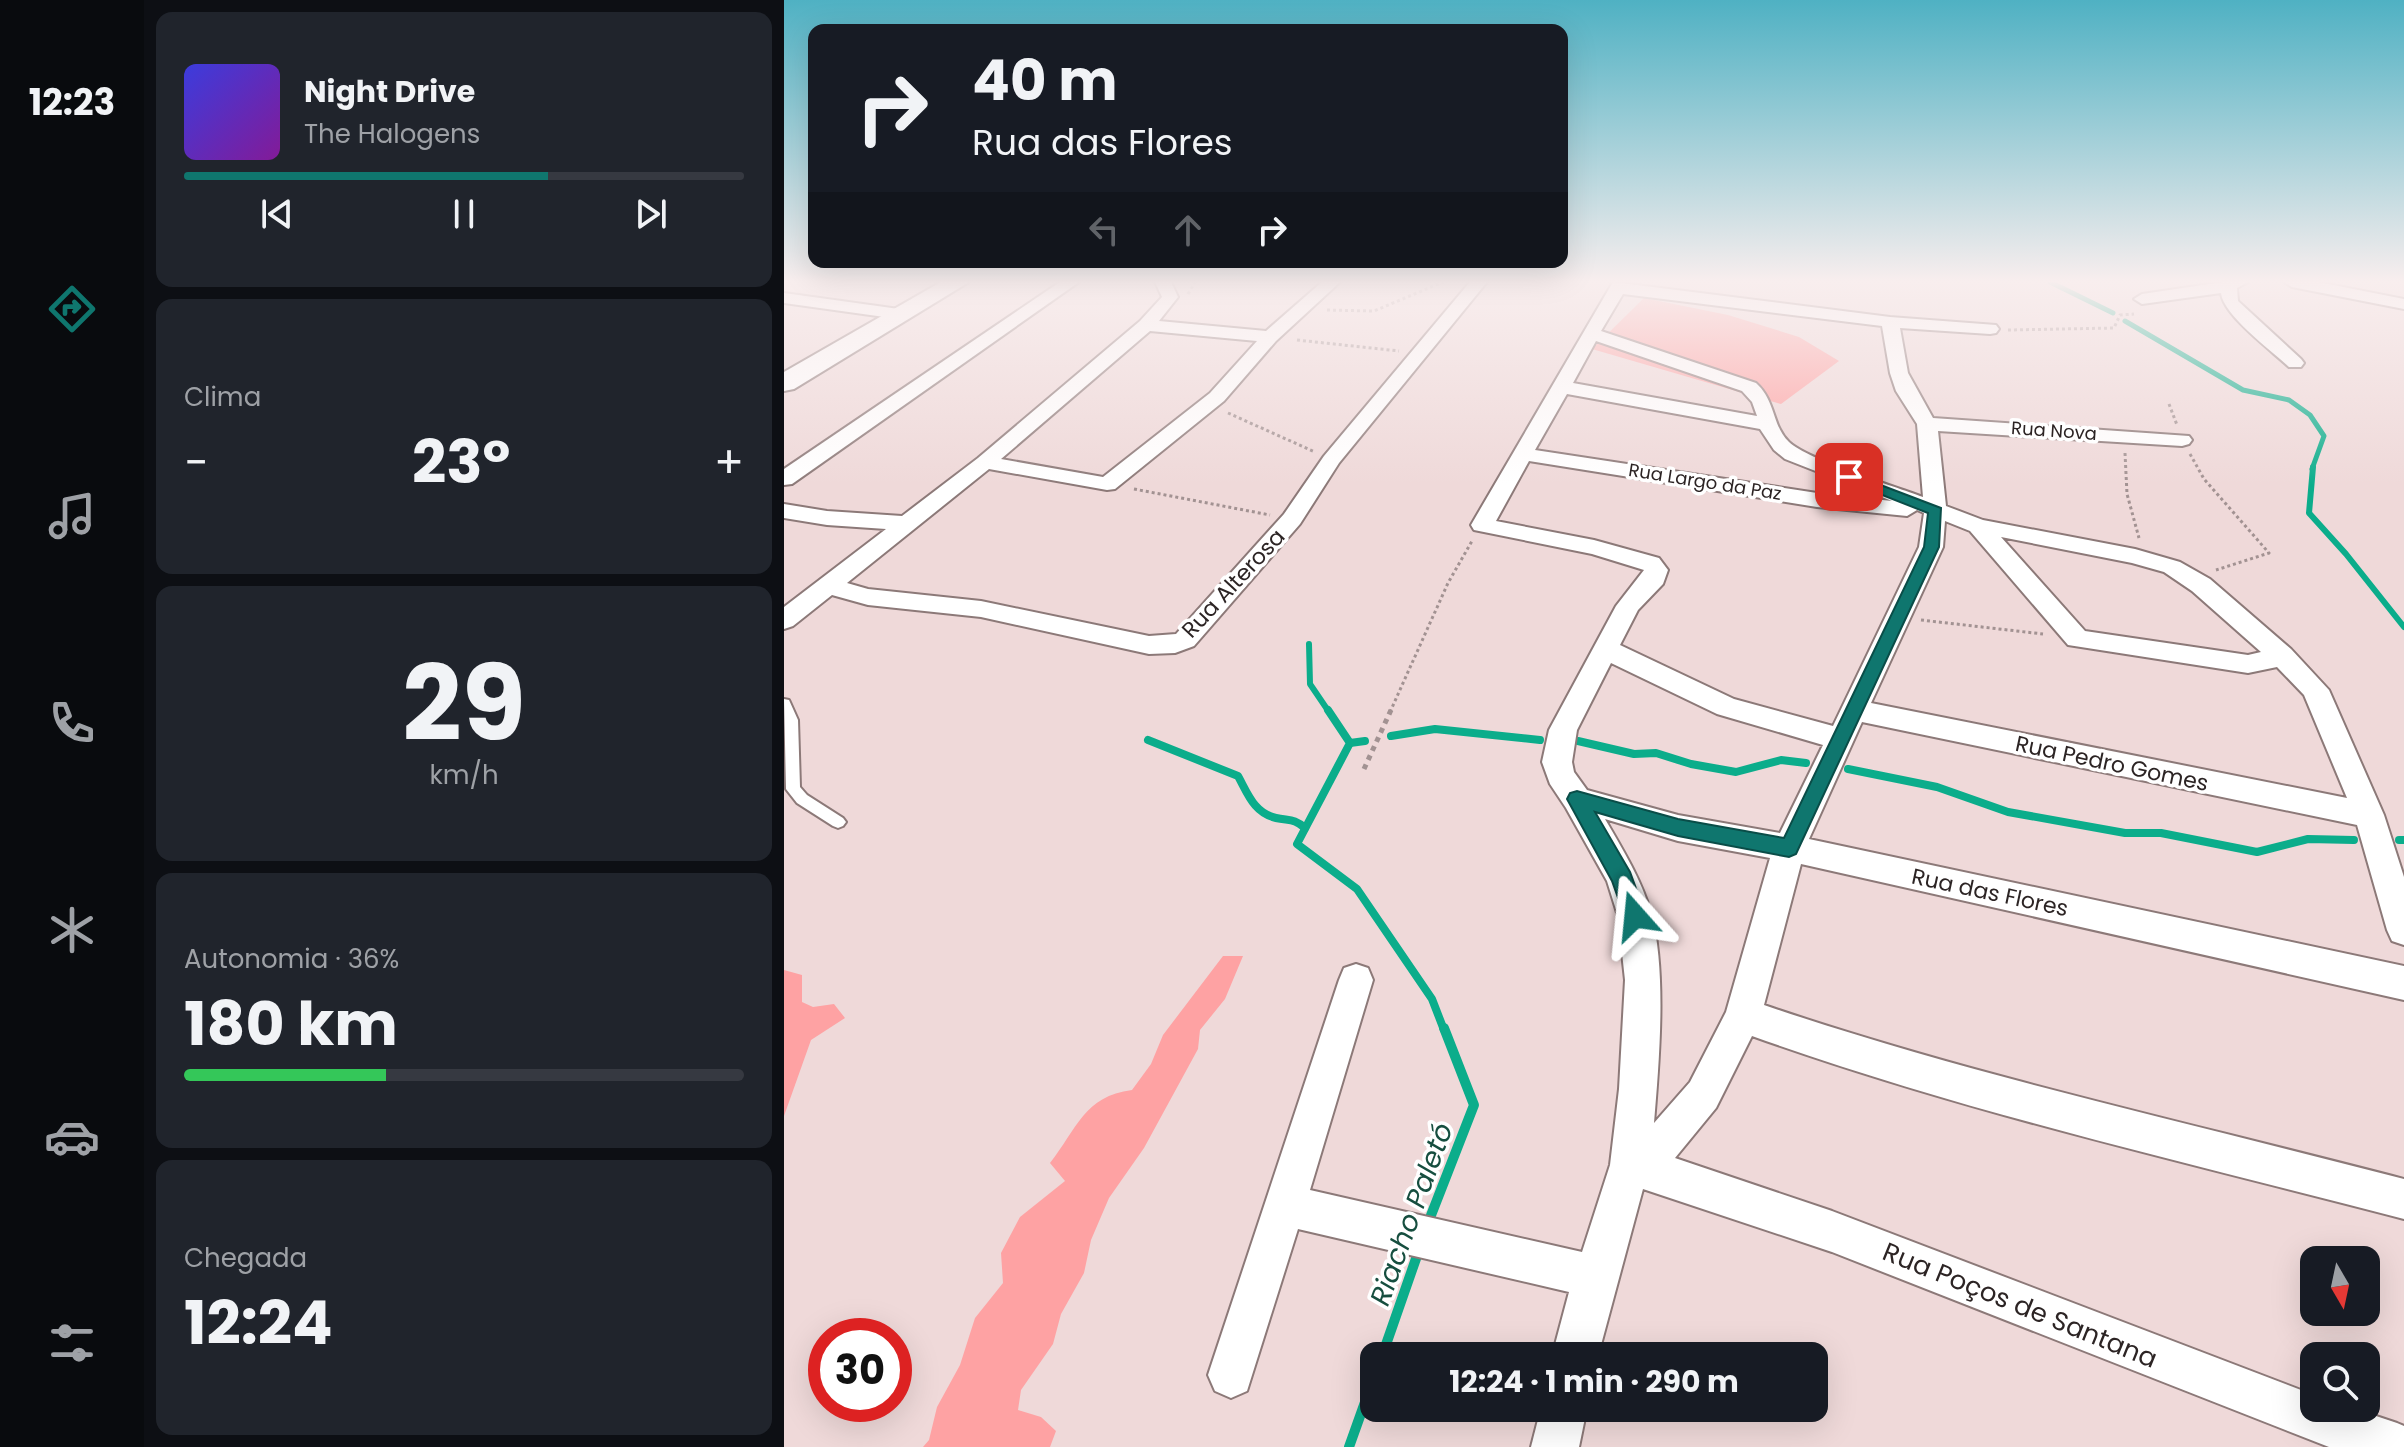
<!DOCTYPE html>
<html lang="pt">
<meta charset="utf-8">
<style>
body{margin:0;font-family:Poppins,sans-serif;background:#20242c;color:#f1f3f6;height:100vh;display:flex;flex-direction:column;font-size:30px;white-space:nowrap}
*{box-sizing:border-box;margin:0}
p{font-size:26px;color:#9ea1a6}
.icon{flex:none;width:44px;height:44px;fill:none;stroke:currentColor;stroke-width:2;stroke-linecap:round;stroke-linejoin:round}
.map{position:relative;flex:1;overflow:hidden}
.panel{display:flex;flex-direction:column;gap:12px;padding:12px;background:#0d0f14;width:640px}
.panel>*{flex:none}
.banner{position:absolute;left:24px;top:24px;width:760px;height:244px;border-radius:16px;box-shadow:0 8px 32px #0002;background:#171b24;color:#f1f3f6;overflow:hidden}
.needle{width:52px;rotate:171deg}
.controls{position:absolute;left:1516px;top:1246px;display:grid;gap:16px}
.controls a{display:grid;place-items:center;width:80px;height:80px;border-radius:16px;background:#171b24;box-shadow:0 8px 32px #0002;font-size:40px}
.speed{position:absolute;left:24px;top:1318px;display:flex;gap:16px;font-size:40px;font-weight:700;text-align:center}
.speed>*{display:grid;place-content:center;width:104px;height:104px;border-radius:50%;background:#171b24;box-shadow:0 8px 32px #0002;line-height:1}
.speed .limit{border:12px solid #d22;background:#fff;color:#111}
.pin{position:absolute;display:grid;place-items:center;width:68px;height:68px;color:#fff;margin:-34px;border-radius:16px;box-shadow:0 4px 12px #0006}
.me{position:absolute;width:88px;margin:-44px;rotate:342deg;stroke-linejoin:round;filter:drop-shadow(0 0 6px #0008)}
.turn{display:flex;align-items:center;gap:28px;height:168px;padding:0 32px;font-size:36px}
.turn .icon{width:104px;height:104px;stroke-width:2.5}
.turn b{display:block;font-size:56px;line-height:68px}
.lanes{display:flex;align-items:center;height:76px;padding:0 32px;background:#0003;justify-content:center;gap:40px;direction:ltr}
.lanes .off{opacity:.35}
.big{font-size:60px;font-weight:700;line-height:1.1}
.panel .tile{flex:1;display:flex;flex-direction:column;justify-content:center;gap:12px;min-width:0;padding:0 28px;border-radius:16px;background:#20242c}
.panel .dial{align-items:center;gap:0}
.dial b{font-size:104px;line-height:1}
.song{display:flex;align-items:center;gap:24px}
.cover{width:96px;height:96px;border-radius:12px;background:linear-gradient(135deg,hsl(240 70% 55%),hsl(290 70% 35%))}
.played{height:8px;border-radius:4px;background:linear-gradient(90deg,#0f766e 65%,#363941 65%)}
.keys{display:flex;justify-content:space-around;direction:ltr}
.heat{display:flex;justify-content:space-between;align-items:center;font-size:44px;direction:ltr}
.charge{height:12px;border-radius:6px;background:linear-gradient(90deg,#34c759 36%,#363941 0)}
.trip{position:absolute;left:576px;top:1342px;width:468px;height:80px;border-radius:16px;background:#171b24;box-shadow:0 8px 32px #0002;font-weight:700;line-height:80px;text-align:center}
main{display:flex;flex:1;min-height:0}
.tab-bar{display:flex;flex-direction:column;width:144px;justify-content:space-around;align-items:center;background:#090b0e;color:#9ea1a6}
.tab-bar .icon{width:56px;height:56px}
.tab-bar .current{color:#0f766e}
.tab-bar b{font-size:36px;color:#f1f3f6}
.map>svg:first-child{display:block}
.green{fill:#fea2a3}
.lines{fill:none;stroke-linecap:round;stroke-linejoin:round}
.stream-far3{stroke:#0bad8b;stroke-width:5}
.stream-far2{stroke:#0bad8b;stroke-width:6}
.stream-far1{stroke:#0bad8b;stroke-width:8}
.stream{stroke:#0bad8b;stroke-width:10}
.lane-casing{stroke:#8c7978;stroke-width:4}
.street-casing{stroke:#8c7978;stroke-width:4}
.secondary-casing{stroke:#8c7978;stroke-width:4}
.path-far1{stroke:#a29292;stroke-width:3;stroke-dasharray:3 3;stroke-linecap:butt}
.path{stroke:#a29292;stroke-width:5;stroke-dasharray:5 5;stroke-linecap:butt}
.lane{fill:#fff;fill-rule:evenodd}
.street{fill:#fff;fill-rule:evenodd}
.secondary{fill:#fff;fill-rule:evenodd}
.route{fill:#0f766e;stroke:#0a4d48;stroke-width:2}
.labels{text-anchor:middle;stroke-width:7;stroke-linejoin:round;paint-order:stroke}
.far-street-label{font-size:18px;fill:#2c2424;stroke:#fff}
.street-label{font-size:22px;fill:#2c2424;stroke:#fff}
.near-street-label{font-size:26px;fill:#2c2424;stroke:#fff}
.near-water-label{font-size:28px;font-style:italic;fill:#164e3f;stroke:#fff}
</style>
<main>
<nav class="tab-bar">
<b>12:23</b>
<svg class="icon current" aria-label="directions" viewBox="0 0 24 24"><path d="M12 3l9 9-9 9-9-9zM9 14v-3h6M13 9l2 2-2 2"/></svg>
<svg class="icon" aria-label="music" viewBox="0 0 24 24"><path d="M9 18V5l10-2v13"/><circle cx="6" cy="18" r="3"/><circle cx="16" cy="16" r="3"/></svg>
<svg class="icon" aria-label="phone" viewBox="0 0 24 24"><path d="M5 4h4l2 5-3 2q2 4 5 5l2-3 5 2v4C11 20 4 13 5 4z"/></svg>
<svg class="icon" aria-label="climate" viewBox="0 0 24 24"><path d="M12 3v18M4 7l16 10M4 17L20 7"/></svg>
<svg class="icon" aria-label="car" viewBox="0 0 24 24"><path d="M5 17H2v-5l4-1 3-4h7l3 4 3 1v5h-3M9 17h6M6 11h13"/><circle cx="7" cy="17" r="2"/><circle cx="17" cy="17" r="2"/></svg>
<svg class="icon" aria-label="filters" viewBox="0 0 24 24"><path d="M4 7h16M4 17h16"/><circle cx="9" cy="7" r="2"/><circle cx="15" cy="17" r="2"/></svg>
</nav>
<section class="panel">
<div class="tile">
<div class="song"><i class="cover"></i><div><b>Night Drive</b><p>The Halogens</p></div></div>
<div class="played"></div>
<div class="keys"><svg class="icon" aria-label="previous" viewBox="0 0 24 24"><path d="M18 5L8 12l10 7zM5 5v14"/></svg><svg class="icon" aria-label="pause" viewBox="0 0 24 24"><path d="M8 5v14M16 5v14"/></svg><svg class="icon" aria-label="next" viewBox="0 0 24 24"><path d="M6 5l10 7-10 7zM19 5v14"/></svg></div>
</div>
<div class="tile"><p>Clima</p>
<div class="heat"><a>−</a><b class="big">23°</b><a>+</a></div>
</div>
<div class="tile dial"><b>29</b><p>km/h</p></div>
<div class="tile"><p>Autonomia · 36%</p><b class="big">180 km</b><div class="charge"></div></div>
<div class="tile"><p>Chegada</p><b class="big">12:24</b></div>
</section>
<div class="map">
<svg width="1620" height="1447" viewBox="0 0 1620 1447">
<rect width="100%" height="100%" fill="#efd9d9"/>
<g class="green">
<path d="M860 298 944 315 1015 337 1055 361 997 404 808 349Z"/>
<path d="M439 956H459L441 999 416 1030 414 1049 360 1148 325 1198 307 1240 300 1273 277 1314 269 1344 237 1390 234 1410 257 1417 272 1431 266 1447H139L145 1440 153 1407 176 1365 191 1318 219 1283 217 1253 236 1217 281 1181 266 1163C293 1129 300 1096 348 1090L367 1064 379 1035Z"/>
<path d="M0 970 18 975V1002L29 1007 50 1004 61 1018 27 1040 0 1116Z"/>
</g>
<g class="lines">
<g class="stream-far3">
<path d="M1266 282 1329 313"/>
<path d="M1341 321 1459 390 1505 400 1526 415 1540 436 1528 469"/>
</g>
<g class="stream-far2">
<path d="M1529 467 1525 513 1562 554 1620 627"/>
<path d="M525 644 526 684 545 712"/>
</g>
<g class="stream-far1">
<path d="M544 710 566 743 513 844 573 889 648 999 660 1030"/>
<path d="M607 736 651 729 756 740"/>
<path d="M364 740 454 776C464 794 470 813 492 818 505 821 510 818 521 828"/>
<path d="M794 741 850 754 872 753 907 764 952 772 997 760 1022 763"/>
<path d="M566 743 581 741"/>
<path d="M1064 769 1153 787 1224 812 1341 833H1377L1473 852 1524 839 1570 840"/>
<path d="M1615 840H1620"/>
</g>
<g class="stream">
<path d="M644 1223 690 1105 660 1028"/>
<path d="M598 1356 635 1250"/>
<path d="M565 1447 590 1377"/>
</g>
<defs>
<path id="lane" d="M0 699 5 700 14 720 16 787 23 795 59 818 62 822 59 826 54 828 49 826 13 803 2 789Z"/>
<g id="street">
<path d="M276 282H295L8 484 0 485V469Z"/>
<path d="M371 282H387L394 297 375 321 482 331 538 282H556L492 341 440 401 331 489 323 490 205 469 63 583 84 589 197 601 365 636 392 634 500 514 540 456 686 282H703L555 463 516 524 410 646 391 653 365 654 197 617 84 605 48 595 9 626 0 629V607L102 529 43 525 0 518V504L43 511 118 516 194 458 356 321 378 297ZM366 331 473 341 426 393 319 477 217 459Z"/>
<path d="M829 282 1106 317 1212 325 1215 329 1212 333 1206 334 1116 328 1124 373 1149 418 1405 436 1408 440 1405 444 1398 446 1154 431 1162 506 1199 520 1351 549 1396 562 1426 579 1507 649 1545 690 1600 815 1620 877V945L1608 941 1603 930 1573 825 1078 722 1025 839 1620 966V1000L1017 864 980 1005C1189 1076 1406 1123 1620 1179V1219C1402 1162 1180 1112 968 1036L932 1108 891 1158 1048 1211 1530 1395V1408H1568L1613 1423 1620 1426V1447H1545L1048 1252 859 1189 814 1356H768L785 1292 514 1229 463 1391 447 1398 431 1391 424 1375 555 980 560 968 572 964 584 968 589 980 526 1190 798 1252 826 1165 835 1089 841 980 834 916 823 881 782 808 766 784 758 762 765 730 832 606 860 570 808 554 690 530 687 525ZM839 294 1098 326 1106 373 1112 391 1133 424 1139 497C1110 486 1024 460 1005 442 988 426 992 401 972 383L817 331ZM812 341 958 391 968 402 973 416 789 383ZM783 394 976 429 990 450 1001 459 1108 501 1033 493 751 450ZM745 461 1033 507 1123 516 1133 510 1140 513 1135 547 1049 726 950 699 836 645 854 610 879 584 884 570 875 558 810 540 712 521ZM1161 521 1186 531 1284 645 1464 673 1493 667 1520 695 1563 798 1087 703 1159 547ZM1217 537 1348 563 1380 572 1408 591 1477 652 1464 655 1301 631ZM827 663 933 714 1039 745 996 833 894 815 803 790 790 772 788 762 793 730ZM821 819 894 841 986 858 942 1012 906 1082 870 1123C875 1063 883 971 867 913 857 879 839 850 821 819Z"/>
<path d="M1439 282H1464L1453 288 1454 301 1517 359 1520 363 1517 367H1505C1488 351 1439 315 1437 293L1358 304 1350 299 1358 294Z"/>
<path d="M1500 282H1534L1620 299V309L1508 287Z"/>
<path d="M0 293 115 309 123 314 115 319 0 303Z"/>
<path d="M757 1408H803L795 1447H747Z"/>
</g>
<path id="secondary" d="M157 282H185L10 389 0 391V372Z"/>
</defs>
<use href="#lane" class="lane-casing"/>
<use href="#street" class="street-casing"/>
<use href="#secondary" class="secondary-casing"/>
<g class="path-far1">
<path d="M404 294 411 282"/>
<path d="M543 310 590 311 659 282"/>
<path d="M1224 330 1330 328 1336 315 1350 314"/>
<path d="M513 340 615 351"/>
<path d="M1385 404 1393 425"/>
<path d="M444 413 531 452"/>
<path d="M1341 453 1343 494 1355 538"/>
<path d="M1406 454 1420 479 1485 553 1432 570"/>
<path d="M350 489 486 515"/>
<path d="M1137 620 1259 634"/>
<path d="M606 712 664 583 688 541"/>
</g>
<path class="path" d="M580 769 607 710"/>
<use href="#lane" class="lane"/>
<use href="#street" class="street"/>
<use href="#secondary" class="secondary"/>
</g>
<linearGradient id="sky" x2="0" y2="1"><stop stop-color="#4fb1c3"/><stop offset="0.58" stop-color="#f8eeee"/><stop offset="1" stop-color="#f8eeee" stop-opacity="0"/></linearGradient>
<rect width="1620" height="485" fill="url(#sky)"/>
<path class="route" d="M1065 473 1157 508 1155 547 1012 854 1005 857 894 836 811 812 846 872 862 916 858 923 851 926 843 923 828 881 783 799 786 793 793 791 894 819 1000 838 1140 547 1144 513 1060 480 1058 477Z"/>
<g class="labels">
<g class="far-street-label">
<text transform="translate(1270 431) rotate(4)" y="6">Rua Nova</text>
<text transform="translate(921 482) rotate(9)" y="6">Rua Largo da Paz</text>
</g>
<g class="street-label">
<text transform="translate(449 583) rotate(-47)" y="8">Rua Alterosa</text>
<text transform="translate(1328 763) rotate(12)" y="8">Rua Pedro Gomes</text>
<text transform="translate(1206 892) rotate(12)" y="8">Rua das Flores</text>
</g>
<g class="near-street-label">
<text transform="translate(1236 1305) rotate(22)" y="9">Rua Poços de Santana</text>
</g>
<g class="near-water-label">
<text transform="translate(627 1214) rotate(-70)" y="10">Riacho Paletó</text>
</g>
</g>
</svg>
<div class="controls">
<a><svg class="needle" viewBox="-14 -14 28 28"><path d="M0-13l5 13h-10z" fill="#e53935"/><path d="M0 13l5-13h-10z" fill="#9ea1a6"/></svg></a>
<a><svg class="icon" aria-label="search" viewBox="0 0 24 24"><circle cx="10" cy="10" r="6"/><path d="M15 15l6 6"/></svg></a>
</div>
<div class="speed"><div class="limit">30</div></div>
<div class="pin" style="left:1065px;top:477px;background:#d93025"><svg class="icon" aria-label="arrive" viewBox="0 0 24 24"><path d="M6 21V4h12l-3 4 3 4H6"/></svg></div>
<svg class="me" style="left:851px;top:916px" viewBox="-20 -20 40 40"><path d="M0-17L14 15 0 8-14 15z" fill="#0f766e" stroke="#fff" stroke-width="4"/></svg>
<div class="trip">12:24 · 1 min · 290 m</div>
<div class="banner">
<div class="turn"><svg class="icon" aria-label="right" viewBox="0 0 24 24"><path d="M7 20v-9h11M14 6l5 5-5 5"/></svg><div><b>40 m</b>Rua das Flores</div></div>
<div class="lanes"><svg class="icon off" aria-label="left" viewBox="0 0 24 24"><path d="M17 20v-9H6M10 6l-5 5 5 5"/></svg><svg class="icon off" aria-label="ahead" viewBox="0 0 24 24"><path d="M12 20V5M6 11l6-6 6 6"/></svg><svg class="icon" aria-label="right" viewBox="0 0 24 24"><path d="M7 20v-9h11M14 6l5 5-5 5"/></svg></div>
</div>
</div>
</main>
